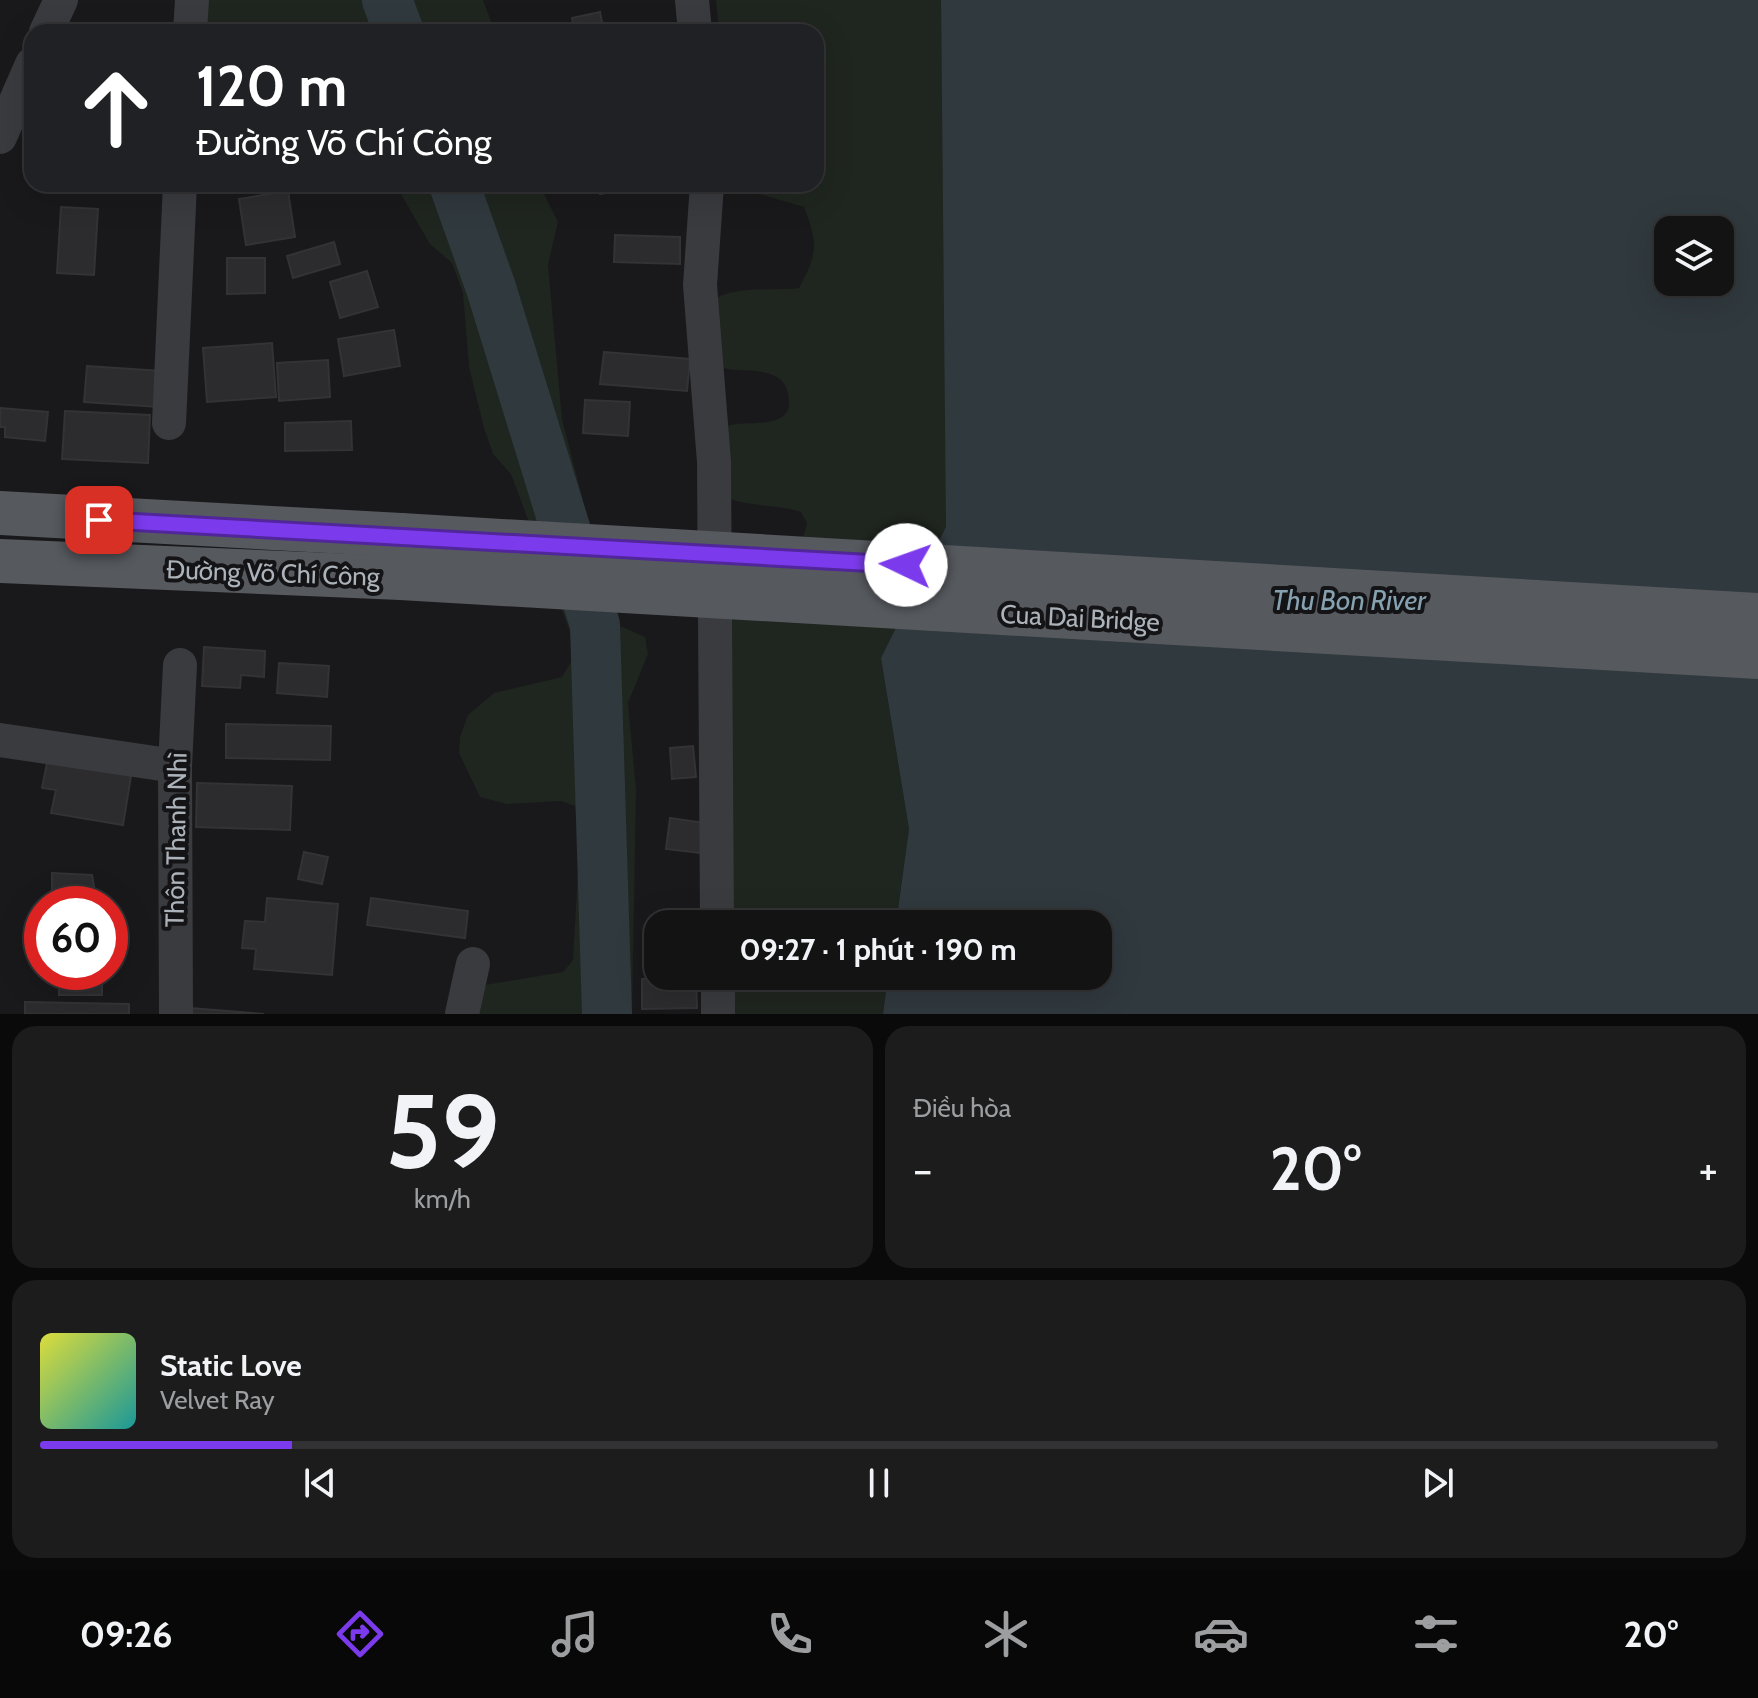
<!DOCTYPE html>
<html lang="vi">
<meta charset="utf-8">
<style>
body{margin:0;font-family:Cabin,sans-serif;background:#1c1c1d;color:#f1f3f6;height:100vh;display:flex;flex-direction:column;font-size:30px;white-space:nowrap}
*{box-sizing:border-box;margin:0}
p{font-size:26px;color:#9d9ea0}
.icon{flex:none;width:44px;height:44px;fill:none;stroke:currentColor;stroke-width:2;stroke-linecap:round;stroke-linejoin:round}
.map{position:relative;height:1014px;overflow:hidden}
.drawer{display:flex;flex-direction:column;gap:12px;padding:12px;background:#0a0a0b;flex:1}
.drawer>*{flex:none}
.hud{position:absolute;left:24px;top:24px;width:800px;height:168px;border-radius:24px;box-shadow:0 8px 32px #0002,0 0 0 2px #323234;background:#202124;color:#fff;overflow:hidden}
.tools{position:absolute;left:1654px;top:216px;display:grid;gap:16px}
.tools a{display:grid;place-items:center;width:80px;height:80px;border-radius:16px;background:#131314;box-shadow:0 8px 32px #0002,0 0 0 2px #323234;font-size:40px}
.speed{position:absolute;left:24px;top:886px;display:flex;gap:16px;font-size:40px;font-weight:700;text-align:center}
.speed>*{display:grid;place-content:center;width:104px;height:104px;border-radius:50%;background:#131314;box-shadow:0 8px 32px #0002,0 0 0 2px #323234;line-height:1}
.speed .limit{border:12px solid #d22;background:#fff;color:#111}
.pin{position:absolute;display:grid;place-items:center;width:68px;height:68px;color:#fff;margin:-34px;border-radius:16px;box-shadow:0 4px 12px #0006}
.me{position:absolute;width:88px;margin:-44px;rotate:273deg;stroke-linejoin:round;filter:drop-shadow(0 0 6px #0008)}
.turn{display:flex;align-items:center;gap:28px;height:168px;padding:0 40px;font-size:36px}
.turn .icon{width:104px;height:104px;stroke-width:2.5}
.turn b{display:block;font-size:56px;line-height:68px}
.big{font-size:60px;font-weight:700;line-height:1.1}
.drawer .tile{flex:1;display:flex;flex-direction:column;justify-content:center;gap:12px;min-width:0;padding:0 28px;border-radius:24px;background:#1c1c1d}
.drawer .dial{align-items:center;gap:0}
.dial b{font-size:104px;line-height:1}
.song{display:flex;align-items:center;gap:24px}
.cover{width:96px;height:96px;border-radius:12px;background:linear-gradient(135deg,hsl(60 70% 55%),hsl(180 70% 35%))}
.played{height:8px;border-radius:4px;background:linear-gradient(90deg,#7c3aed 15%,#323234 15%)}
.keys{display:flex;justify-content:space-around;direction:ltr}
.heat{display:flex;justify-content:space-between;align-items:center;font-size:44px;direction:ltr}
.drawer .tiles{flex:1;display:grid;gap:12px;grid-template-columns:1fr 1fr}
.tile:last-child{grid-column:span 2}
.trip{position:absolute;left:644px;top:910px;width:468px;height:80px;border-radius:24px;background:#131314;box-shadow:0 8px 32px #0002,0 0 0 2px #323234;font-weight:700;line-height:80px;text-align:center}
.tab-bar{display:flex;height:128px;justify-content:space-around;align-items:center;background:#080808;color:#9d9ea0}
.tab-bar .icon{width:56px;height:56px}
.tab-bar .selected{color:#7c3aed}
.tab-bar b{font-size:36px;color:#f1f3f6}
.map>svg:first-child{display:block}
.green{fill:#1f251f}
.water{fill:#30393e;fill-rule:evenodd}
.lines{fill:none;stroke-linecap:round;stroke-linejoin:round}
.river{stroke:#30393e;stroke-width:50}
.building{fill:#2c2c2e;stroke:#333336;stroke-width:2}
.minor{stroke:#3a3b3f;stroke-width:34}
.primary{stroke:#56595e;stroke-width:44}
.primary-bridge{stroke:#56595e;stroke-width:44}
.route-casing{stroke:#51269a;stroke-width:20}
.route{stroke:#7c3aed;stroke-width:14}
.labels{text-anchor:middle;stroke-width:8;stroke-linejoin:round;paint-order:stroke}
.street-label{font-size:26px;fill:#acb2b9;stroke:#141416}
.water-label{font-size:28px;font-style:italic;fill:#86a2b1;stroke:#141416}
</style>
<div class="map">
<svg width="1758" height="1014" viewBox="0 0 1758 1014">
<rect width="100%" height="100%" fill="#19191b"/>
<g class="green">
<path d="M200 0H483L495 32H200Z"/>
<path d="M716 0H941L947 528 881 658 909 829 896 924H729L719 572 803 538 807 523 801 512C783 505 738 506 728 497L724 427C743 420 762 427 780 418 787 414 789 410 789 403 789 361 744 375 719 367L711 302C730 285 774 291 799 288 818 253 818 243 804 207L739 188V184H816V32H719Z"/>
<path d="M395 184H539L558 222 548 265 562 419 596 551 613 587 620 626 645 637 648 654 628 703 636 789 632 1014H471L485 985 563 972 573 960 580 834 575 806 561 801 507 804 480 797 459 753 460 737 468 715 494 693 562 677 572 660 573 640 511 474 493 454 484 428 469 367 463 293 452 263 430 244Z"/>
<path d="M731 976H888L883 1014H732Z"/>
</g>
<path class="water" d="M941 0H1758V1014H883L888 976H1098V924H896L909 829 881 658 946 527ZM1668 230H1720V282H1668Z"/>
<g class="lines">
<g class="river">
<path d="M387 0 399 32"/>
<path d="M454 184 491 288 595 625 607 1014"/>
</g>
</g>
<g class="building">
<path d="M600 12 604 32H575L572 18Z"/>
<path d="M598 184H653L600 194Z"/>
<path d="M288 191 295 237 246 245 239 199Z"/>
<path d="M61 207 98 209 94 275 57 273Z"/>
<path d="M615 235 680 237V264L614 262Z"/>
<path d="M334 242 340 264 293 278 287 256Z"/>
<path d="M227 258H265V293L227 294Z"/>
<path d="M367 271 378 307 340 318 330 282Z"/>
<path d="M394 330 400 366 344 376 338 339Z"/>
<path d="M272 343 276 397 207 402 203 348Z"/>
<path d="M604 352 690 359 687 391 600 384Z"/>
<path d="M328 360 330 397 279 401 277 363Z"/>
<path d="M87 366 161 371 159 407 84 402Z"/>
<path d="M585 400 630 402 628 436 583 433Z"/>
<path d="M0 408 48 412 45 441 5 437V427H0Z"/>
<path d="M65 411 150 415 148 463 62 459Z"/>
<path d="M351 421 352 450 285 451V423Z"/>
<path d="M204 647 265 651 264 677 241 675 240 688 202 686Z"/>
<path d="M279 663 329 666 327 697 277 693Z"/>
<path d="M226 724 331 726 330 760 226 758Z"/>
<path d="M693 746 696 777 672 779 670 748Z"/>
<path d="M47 763 131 776 123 825 51 813 56 790 42 788Z"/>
<path d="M197 783 292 786 290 830 196 827Z"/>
<path d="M670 818 712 824 708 854 666 849Z"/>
<path d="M304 852 328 857 322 884 298 879Z"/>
<path d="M52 873 92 875 97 904H52Z"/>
<path d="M267 898 338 904 332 975 254 969 256 949 242 948 245 921 265 922Z"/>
<path d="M371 898 468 911 465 938 367 925Z"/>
<path d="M110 946 115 947 114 968H110Z"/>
<path d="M49 972H102V995H59V978H48Z"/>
<path d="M696 978 697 1008 642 1009V979Z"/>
<path d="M25 1002 129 1004V1014H25Z"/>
<path d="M190 1008 264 1014H189Z"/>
</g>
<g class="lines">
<g class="minor">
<path d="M692 0 695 32"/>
<path d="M46 32 61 0"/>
<path d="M190 32 192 0"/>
<path d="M0 137 32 64"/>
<path d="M707 184 700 285 714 462 717 924"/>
<path d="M169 423 180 184"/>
<path d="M0 740 175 766"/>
<path d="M718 976V1014"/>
<path d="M176 1014 175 766 180 665"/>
<path d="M462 1014 473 964"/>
</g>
<g class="primary">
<path d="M0 513 401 535"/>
<path d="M0 561 401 578"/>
</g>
<g class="primary-bridge">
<path d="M401 535 1758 615"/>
<path d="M401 578 1758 657"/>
</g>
</g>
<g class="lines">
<defs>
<path id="route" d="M99 520 906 565"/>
</defs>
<use href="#route" class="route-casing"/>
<use href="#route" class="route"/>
</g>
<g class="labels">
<g class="street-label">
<text transform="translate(273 573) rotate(2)" y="9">Đường Võ Chí Công</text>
<text transform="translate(1080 618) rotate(3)" y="9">Cua Dai Bridge</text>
<text transform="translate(176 840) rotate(-89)" y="9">Thôn Thanh Nhì</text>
</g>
<g class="water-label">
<text x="1349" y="610">Thu Bon River</text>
</g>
</g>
</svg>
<div class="tools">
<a><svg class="icon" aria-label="layers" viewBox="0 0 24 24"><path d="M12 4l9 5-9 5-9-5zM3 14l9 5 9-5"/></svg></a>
</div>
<div class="speed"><div class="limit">60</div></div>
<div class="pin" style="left:99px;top:520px;background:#d93025"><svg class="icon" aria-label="arrive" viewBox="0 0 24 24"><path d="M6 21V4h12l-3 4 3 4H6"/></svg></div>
<svg class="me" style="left:906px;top:565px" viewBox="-20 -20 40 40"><circle r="19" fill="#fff"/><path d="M0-13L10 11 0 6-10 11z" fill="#7c3aed"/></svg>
<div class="trip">09:27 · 1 phút · 190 m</div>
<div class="hud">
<div class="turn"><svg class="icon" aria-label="ahead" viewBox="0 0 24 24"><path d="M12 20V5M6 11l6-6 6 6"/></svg><div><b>120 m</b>Đường Võ Chí Công</div></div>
</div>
</div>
<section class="drawer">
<div class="tiles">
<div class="tile dial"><b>59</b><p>km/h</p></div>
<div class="tile"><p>Điều hòa</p>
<div class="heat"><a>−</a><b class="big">20°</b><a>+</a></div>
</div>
<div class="tile">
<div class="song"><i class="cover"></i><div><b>Static Love</b><p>Velvet Ray</p></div></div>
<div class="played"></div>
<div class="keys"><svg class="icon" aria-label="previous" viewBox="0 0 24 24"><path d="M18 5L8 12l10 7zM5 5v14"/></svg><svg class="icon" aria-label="pause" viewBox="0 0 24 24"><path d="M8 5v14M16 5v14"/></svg><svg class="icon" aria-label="next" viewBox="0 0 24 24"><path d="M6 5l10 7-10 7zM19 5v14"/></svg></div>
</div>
</div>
</section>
<nav class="tab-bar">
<b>09:26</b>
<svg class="icon selected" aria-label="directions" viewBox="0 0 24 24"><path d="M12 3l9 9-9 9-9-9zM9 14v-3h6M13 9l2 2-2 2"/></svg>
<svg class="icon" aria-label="music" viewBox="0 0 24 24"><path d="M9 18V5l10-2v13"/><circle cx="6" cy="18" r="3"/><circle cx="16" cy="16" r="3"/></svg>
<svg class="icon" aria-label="phone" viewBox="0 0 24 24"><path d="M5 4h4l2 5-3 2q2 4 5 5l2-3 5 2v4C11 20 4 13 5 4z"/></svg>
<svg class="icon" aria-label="climate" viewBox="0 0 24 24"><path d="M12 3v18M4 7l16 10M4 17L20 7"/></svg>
<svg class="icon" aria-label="car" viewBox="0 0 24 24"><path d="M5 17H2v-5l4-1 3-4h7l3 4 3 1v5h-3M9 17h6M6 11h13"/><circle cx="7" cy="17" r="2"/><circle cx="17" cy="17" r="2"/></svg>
<svg class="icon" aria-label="filters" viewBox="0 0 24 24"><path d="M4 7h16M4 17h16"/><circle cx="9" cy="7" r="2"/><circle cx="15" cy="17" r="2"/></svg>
<b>20°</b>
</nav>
